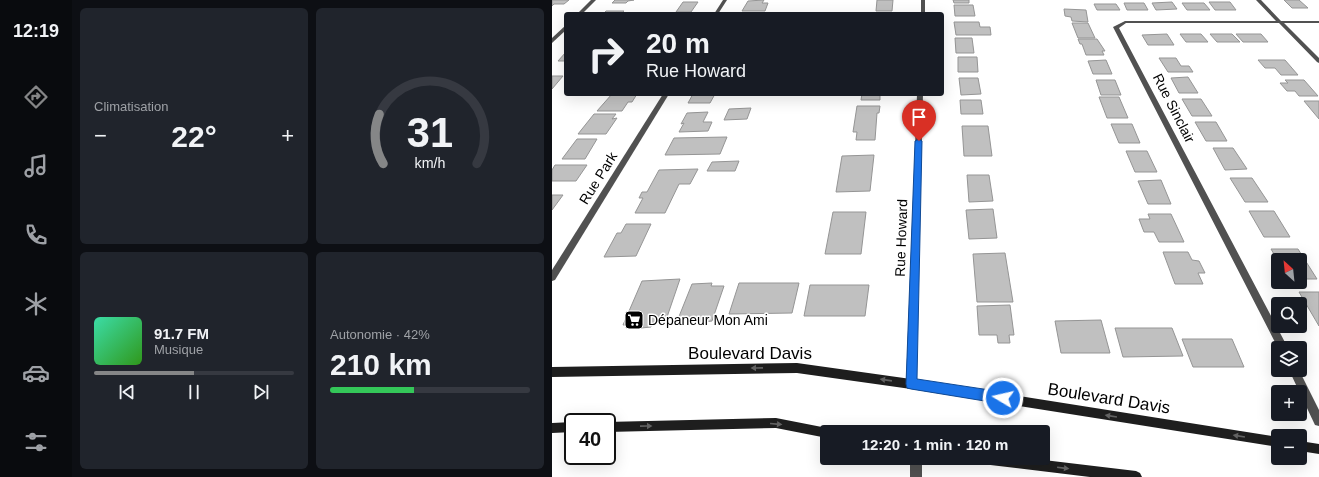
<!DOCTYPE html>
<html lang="fr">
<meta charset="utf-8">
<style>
body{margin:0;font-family:Helvetica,sans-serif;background:#20242c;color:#f1f3f6;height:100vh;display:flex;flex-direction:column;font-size:15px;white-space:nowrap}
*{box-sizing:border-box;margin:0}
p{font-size:13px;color:#9ea1a6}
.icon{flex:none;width:22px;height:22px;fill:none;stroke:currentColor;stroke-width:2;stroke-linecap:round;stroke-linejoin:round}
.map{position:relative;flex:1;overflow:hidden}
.side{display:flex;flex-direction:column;gap:8px;padding:8px;background:#0d0f14;width:480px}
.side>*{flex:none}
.top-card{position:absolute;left:12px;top:12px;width:380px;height:84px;border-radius:4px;box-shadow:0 4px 16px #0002;background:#171b24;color:#f1f3f6;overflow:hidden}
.needle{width:26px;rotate:333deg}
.tools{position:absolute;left:719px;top:253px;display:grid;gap:8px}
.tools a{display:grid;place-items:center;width:36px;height:36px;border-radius:4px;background:#171b24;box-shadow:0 4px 16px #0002;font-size:20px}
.speed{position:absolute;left:12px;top:413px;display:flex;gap:8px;font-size:20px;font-weight:700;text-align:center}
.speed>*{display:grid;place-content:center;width:52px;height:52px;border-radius:50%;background:#171b24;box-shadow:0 4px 16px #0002;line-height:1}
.speed .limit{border:2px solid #111;border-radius:6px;background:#fff;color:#111}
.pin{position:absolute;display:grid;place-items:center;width:34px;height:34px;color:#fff;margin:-41px -17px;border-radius:50% 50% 50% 0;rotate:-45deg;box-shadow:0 0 4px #0007}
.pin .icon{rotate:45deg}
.me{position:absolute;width:44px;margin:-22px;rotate:279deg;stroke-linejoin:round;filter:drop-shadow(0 0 3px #0008)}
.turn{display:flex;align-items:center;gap:14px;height:84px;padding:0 16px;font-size:18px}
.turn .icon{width:52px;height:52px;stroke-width:2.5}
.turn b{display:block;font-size:28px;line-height:34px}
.big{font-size:30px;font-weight:700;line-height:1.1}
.side .widget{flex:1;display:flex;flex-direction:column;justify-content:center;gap:6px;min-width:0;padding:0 14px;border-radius:6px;background:#20242c}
.side .dial{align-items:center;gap:0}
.dial svg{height:104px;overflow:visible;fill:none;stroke:#363941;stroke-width:7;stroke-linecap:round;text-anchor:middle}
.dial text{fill:#f1f3f6;stroke:none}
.song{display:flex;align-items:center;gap:12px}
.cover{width:48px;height:48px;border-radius:6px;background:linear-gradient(135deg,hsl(160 70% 55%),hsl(110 70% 35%))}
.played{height:4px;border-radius:2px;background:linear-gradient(90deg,#858687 50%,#363941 50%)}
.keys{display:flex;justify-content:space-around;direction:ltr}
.heat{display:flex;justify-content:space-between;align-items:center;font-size:22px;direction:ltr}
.charge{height:6px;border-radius:3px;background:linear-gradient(90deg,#34c759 42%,#363941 0)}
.side .tiles{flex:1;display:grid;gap:8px;grid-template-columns:repeat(2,1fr)}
.trip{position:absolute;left:268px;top:425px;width:230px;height:40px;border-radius:4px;background:#171b24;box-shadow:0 4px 16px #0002;font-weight:700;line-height:40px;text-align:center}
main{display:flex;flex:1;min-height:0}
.tabs{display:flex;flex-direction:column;width:72px;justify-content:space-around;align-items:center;background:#090b0e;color:#9ea1a6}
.tabs .icon{width:28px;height:28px}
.tabs .on{color:#858687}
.tabs b{font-size:18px;color:#f1f3f6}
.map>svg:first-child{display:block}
.building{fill:#c0c0c0;stroke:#959595}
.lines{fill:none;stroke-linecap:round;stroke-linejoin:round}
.street{fill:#515151;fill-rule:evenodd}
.secondary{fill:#1e1e1e;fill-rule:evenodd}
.oneway{fill:#626262}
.route{fill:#1a73e8;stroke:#114b97}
.labels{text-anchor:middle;stroke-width:3;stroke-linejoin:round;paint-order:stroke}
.street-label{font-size:14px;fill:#000;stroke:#fff}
.poi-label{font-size:14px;fill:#000;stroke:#fff;text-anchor:start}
.near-street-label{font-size:17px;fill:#000;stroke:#fff}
</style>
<main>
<nav class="tabs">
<b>12:19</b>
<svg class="icon on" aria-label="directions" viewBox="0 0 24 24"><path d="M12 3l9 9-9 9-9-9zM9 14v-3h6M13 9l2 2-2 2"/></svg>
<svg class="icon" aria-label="music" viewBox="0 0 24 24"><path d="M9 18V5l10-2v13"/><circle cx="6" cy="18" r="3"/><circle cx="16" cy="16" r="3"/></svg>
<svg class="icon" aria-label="phone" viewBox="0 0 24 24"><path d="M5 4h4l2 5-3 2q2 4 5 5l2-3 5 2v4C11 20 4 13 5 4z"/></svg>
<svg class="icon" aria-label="climate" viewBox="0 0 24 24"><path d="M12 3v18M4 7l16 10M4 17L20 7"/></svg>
<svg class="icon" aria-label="car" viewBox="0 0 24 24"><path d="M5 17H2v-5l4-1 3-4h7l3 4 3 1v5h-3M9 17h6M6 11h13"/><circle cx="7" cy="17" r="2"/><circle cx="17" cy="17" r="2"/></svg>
<svg class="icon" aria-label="filters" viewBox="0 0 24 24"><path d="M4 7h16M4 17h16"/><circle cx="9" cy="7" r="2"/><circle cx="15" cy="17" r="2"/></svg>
</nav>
<section class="side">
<div class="tiles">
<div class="widget"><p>Climatisation</p>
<div class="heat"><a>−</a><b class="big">22°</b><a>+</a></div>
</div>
<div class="widget dial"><svg viewBox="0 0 100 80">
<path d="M14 69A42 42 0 1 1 86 69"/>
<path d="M14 69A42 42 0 0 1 11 31" stroke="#858687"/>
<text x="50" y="56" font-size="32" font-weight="700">31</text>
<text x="50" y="72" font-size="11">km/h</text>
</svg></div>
<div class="widget">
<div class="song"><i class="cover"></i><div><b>91.7 FM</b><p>Musique</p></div></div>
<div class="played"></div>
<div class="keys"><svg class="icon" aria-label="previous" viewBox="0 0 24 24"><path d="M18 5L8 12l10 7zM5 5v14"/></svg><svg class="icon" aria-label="pause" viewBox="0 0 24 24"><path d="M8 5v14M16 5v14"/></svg><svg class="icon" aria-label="next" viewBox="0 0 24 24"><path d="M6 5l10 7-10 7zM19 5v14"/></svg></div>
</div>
<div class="widget"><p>Autonomie · 42%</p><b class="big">210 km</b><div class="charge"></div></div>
</div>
</section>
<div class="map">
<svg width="767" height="477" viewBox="0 0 767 477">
<rect width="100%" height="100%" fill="#fff"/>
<g class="building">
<path d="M0 0H17L12 4H2L0 6Z"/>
<path d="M63 0H82L76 1 74 3H60Z"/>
<path d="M212 0 210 3H216L213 11H190L196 1Z"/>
<path d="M325 0H341L340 11H324Z"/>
<path d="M401 0H417V3H402Z"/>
<path d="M732 0H747L756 8H740Z"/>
<path d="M131 2H146L139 12H124Z"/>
<path d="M620 2 625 9 604 10 600 3Z"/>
<path d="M657 2H678L684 10H663Z"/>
<path d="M572 3H592L596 10H575Z"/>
<path d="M630 3H652L658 10H635Z"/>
<path d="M542 4H564L568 10H545Z"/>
<path d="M402 5H421L423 16H403Z"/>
<path d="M512 9 534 10 536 22 520 21 519 17 513 16Z"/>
<path d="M54 11H72L69 14H51Z"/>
<path d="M402 22H427L428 27H438L439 35H404Z"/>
<path d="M520 23H536L543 38H526Z"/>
<path d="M615 34 622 45H596L590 35Z"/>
<path d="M628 34H649L656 42H634Z"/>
<path d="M658 34H680L688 42H665Z"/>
<path d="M684 34H709L716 42H691Z"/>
<path d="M403 38H420L422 53H404Z"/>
<path d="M526 39H545L553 51H550L552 55H534L530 44H528Z"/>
<path d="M14 52V61H6Z"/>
<path d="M406 57H425L426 72H406Z"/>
<path d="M607 58H624L629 66H637L641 72H616Z"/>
<path d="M554 60 560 74H541L536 61Z"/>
<path d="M706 60H733L746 75H729L723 68H713Z"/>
<path d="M0 76H11L0 89Z"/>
<path d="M636 77 646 93H627L619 78Z"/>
<path d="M407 78H426L429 94 409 95Z"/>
<path d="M544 80H563L569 95H549Z"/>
<path d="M733 80H752L766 96H747L743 91H735L728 83H736Z"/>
<path d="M60 94H85L80 102H76L70 111H45Z"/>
<path d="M141 94H163L158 103H136Z"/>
<path d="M310 94H328V100H309Z"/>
<path d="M547 97H567L576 118H555Z"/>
<path d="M630 99H649L660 116H640Z"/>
<path d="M408 100H429L431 114H409Z"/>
<path d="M752 101H767V119Z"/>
<path d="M305 106H328L327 113H325L323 140H304L305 132H301Z"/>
<path d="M199 108 195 119 172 120 177 109Z"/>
<path d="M156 112 151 122H160L156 131 127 132 132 123 129 124 135 113Z"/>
<path d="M42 114H64L60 119 65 118 54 134H26Z"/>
<path d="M643 122H664L675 141H654Z"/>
<path d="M559 124H580L588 143H567Z"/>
<path d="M410 126H436L440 156H412Z"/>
<path d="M175 137 168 154 113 155 122 138Z"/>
<path d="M25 139H45L33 159H10Z"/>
<path d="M661 148H681L695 169 673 170Z"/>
<path d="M574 151H595L605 172H583Z"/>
<path d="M322 155 318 191 284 192 290 156Z"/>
<path d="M187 161 183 171H155L160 162Z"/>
<path d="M3 165H35L24 181H0V170Z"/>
<path d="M146 169 138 184H127L113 213H83L91 198H87L90 192H95L107 170Z"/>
<path d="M415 175H437L441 201 417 202Z"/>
<path d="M678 178H700L716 202H693Z"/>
<path d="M609 180 619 204H596L586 181Z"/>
<path d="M0 195H11L0 210Z"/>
<path d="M441 209 445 238 417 239 414 210Z"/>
<path d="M697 211H722L738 237H712Z"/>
<path d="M281 212H314L309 254H273Z"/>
<path d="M596 214H619L632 242H607L602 232H592L587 219H598Z"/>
<path d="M74 224H99L84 256 52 257 65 233H69Z"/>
<path d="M719 249H746L765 279H748V260L726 261Z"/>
<path d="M611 252H636L640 260 647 261 653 273H646L651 284H623Z"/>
<path d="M453 253 461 302H425L421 254Z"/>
<path d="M128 279 113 323H100L99 327 89 328 91 324 71 325 90 281Z"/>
<path d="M160 283 159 286H172L160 321 146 323V321H139L137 319H126L140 284Z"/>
<path d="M187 283H247L240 313 177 314Z"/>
<path d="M258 285H317L313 316H252Z"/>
<path d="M747 292H767V326Z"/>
<path d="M458 305 462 335H457L458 343H446L445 335H427L425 306Z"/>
<path d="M549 320 558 353H509L503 321Z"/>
<path d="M563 328H620L631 356 571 357Z"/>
<path d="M630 339H680L692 367H641Z"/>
</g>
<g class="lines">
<g class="street">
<path d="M39 0H44L30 14H25Z"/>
<path d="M171 0H175L166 14H162Z"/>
<rect x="369" y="0" width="4" height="14"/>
<path d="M704 0H709L729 21H767V23H732L767 58V63L765 62 727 23H574L567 28 736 348H726L561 27 573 21H724Z"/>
<path d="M14 25V30L0 43V38Z"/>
<path d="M111 94H117L3 280 0 281V270Z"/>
<path d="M365 94H371L364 384 363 388 359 389 355 388 354 384Z"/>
<path d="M737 370H747L767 410V426L763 425Z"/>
<rect x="358" y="458" width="12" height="19"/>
</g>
<g class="secondary">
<path d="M245 363 359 379 726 437V447L359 389 245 373 0 377V367Z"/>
<path d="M224 418 275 428 279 429 280 432H275V438L224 428 55 432 54 422Z"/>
<path d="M21 422V432L0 433V423Z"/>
<path d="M748 441 767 444V454L748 451Z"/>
<path d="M424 458H475L584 471 588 473 590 477H538L430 464 426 462Z"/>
</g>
</g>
<defs><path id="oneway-solid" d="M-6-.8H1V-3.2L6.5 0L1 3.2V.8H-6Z"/></defs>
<g class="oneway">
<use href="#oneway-solid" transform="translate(205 368) rotate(179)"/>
<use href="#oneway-solid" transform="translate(334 380) rotate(-172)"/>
<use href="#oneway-solid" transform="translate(559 416) rotate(-171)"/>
<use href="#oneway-solid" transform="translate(224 424) rotate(5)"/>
<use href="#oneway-solid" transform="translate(94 426) rotate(-1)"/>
<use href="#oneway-solid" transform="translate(687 436) rotate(-171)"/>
<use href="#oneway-solid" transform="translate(511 468) rotate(7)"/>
</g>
<path class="route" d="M367 139 370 141 365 379 451 392 455 394 457 398 455 402 451 404 359 389 355 388 354 384 363 141Z"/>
<defs>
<symbol id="supermarket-square" viewBox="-11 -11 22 22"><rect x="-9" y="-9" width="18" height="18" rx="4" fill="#000" stroke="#fff"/><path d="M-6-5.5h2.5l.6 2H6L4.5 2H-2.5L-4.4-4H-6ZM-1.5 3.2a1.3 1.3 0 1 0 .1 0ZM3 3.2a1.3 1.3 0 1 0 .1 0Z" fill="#fff"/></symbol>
</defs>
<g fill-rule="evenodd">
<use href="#supermarket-square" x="71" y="309" width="22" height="22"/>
</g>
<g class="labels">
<g class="street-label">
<text transform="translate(622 108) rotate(63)" y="5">Rue Sinclair</text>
<text transform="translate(46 178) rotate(-58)" y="5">Rue Park</text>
<text transform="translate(349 238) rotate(-88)" y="5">Rue Howard</text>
</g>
<g class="poi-label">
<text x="96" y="325">Dépaneur Mon Ami</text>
</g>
<g class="near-street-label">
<text x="198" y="359">Boulevard Davis</text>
<text transform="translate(557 398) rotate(9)" y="6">Boulevard Davis</text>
</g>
</g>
</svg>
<div class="tools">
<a><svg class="needle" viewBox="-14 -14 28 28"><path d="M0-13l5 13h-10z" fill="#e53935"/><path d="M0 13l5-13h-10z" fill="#9ea1a6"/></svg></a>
<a><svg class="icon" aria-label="search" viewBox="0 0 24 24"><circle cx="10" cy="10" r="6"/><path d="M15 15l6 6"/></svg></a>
<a><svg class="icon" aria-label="layers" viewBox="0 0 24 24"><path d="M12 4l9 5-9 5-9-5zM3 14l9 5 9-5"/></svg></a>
<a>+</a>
<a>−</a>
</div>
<div class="speed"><div class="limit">40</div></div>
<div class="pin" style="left:367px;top:141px;background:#d93025"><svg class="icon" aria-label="arrive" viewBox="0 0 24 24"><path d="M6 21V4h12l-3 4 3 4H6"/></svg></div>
<svg class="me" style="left:451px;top:398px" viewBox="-20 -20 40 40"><circle r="17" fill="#1a73e8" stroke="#fff" stroke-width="3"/><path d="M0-11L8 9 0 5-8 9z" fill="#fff"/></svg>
<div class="trip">12:20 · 1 min · 120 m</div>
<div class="top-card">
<div class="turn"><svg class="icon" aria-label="right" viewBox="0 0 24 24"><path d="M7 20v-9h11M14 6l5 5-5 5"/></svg><div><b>20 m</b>Rue Howard</div></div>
</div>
</div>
</main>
